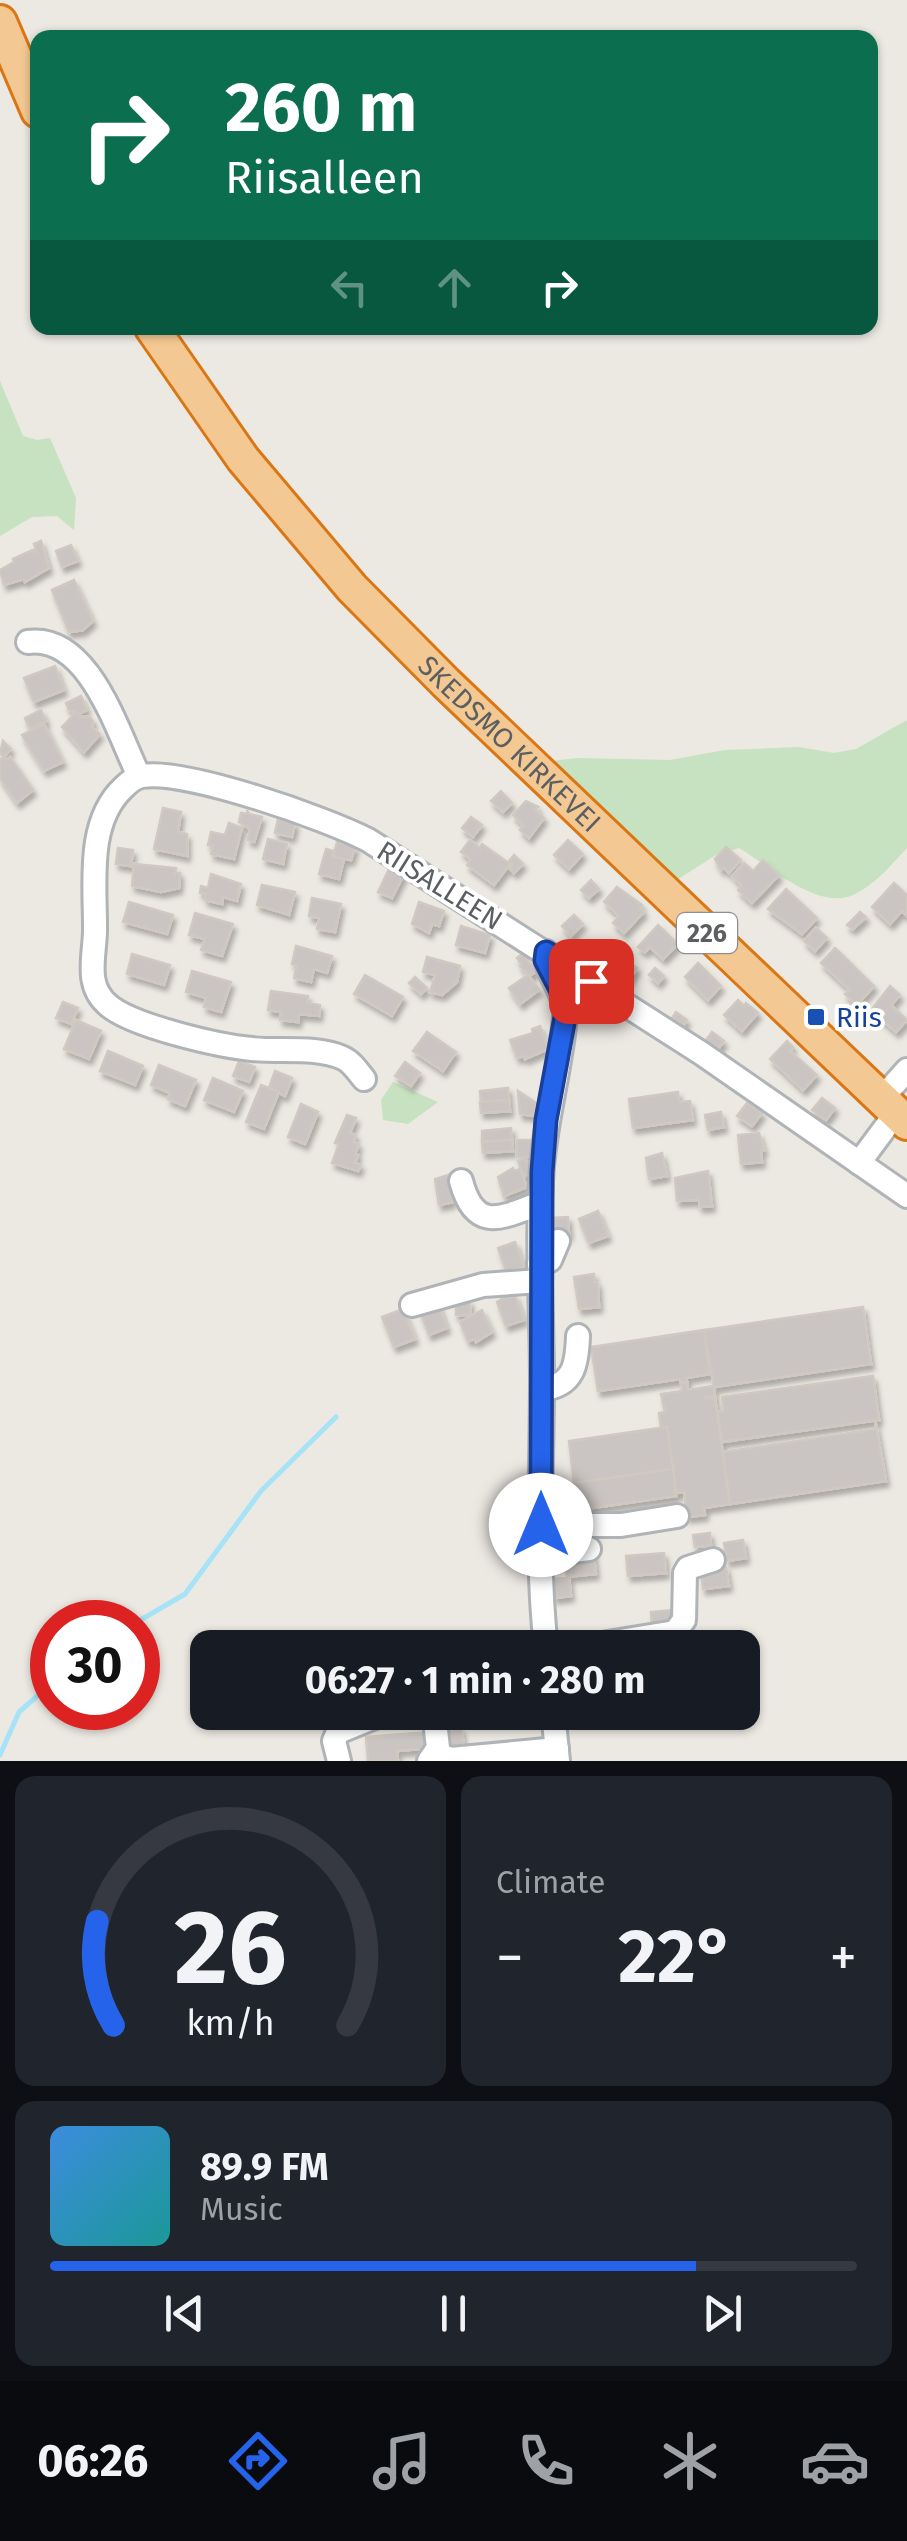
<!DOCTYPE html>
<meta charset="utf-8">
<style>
body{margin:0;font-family:"Fira Sans",sans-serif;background:#20242c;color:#f1f3f6;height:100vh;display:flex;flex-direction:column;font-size:38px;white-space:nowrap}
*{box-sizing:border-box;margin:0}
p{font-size:32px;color:#9ea1a6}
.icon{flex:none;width:55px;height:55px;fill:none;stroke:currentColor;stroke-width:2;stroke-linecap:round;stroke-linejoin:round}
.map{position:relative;height:1761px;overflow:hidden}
.side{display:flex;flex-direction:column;gap:15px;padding:15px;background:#0d0f14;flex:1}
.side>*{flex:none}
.guide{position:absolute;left:30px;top:30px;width:848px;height:305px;border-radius:20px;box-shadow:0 2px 8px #0004;background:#0b6e4f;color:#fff;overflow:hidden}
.speed{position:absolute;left:30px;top:1600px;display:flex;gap:20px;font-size:50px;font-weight:700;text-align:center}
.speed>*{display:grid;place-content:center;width:130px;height:130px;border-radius:50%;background:#171b24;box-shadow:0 2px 8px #0004;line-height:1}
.speed .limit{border:15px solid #d22;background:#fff;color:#111}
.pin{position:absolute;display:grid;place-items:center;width:85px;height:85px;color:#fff;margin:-42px;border-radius:20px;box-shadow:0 5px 15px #0006}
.me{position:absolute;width:110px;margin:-55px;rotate:0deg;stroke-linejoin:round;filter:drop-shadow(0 0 8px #0008)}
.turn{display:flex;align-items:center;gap:35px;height:210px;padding:0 30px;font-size:45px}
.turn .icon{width:130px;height:130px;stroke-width:2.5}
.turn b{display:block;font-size:70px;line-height:85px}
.lanes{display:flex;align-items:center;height:95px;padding:0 30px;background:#0003;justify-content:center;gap:50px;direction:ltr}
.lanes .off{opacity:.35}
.big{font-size:75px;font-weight:700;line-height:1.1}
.side .tile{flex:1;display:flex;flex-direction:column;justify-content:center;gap:15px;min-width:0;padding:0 35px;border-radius:20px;background:#20242c}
.side .dial{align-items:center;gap:0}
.dial svg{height:260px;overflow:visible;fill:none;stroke:#363941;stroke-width:7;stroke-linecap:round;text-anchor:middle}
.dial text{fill:#f1f3f6;stroke:none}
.song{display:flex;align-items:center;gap:30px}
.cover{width:120px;height:120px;border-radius:15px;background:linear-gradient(135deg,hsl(210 70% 55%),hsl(180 70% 35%))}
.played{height:10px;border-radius:5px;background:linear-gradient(90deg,#2563eb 80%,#363941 80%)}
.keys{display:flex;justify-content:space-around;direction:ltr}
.heat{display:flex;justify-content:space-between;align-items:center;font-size:55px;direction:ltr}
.side .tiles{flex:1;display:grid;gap:15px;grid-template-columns:1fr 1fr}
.tile:last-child{grid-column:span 2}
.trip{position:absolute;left:190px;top:1630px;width:570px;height:100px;border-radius:20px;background:#171b24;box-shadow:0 2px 8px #0004;font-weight:700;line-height:100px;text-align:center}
.dock{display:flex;height:160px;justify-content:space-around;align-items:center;background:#090b0e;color:#9ea1a6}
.dock .icon{width:70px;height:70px}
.dock .active{color:#2563eb}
.dock b{font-size:45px;color:#f1f3f6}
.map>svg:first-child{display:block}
.green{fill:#c7e2c1}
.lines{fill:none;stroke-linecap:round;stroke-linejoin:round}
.stream{stroke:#a7e3f7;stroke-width:5}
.building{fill:#cac5c2;stroke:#d0c9c1;stroke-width:2.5;filter:url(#shadow)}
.minor-casing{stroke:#b0b4b7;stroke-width:28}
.highway-casing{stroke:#da7714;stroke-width:38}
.minor{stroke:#fff;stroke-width:22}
.highway{stroke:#f3c892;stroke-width:32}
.route-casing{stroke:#184099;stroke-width:25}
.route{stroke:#2563eb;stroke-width:18}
.transit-dot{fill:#1a4fb4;stroke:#fff;stroke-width:4}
.labels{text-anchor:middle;stroke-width:8;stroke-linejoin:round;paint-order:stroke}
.shield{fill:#fff;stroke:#8c8f91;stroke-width:2.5}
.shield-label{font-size:25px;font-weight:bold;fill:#5b5f62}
.street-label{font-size:28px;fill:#5b5f62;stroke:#fff}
.transit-label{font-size:28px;fill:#164399;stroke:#fff;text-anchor:start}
</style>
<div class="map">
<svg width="907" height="1761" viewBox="0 0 907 1761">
<defs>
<filter id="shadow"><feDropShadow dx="3" dy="5.5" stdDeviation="2.5" flood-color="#0004"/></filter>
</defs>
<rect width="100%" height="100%" fill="#ece8e2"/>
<g class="green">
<path d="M0 381 23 436 37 440 50 438 76 498 74 530 57 516 32 517 0 536Z"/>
<path d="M907 720V848C891 865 875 885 853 895 819 911 767 865 739 848L716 855 669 885 531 778 517 774 543 762 577 758 670 760 725 750 799 747 834 753 856 749Z"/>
<path d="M393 1082 438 1102 408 1124 383 1120 381 1100Z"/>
</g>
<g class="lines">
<g class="stream">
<path d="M137 1622 185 1594 261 1491 336 1417"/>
<path d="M0 1755 19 1712 52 1683"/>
</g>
</g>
<g class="building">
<path d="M41 541 49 568 25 582 24 579 4 585 0 570 14 562 13 559 33 550 37 552 34 544Z"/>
<path d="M71 545 78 561 62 567 56 551Z"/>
<path d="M74 580 93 621 83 630 69 632 52 590Z"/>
<path d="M55 666 64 690 34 702 24 678Z"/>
<path d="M81 696 87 710 79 714 69 710 66 703Z"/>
<path d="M41 710 46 721 30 729 25 718Z"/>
<path d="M75 713 79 717H90L93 721 92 727 100 734 84 752 62 727Z"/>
<path d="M44 724 63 762 44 771 22 735Z"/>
<path d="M3 741 11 749 4 757 0 753Z"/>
<path d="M4 757 6 760 10 757 33 790 17 803 0 778V760Z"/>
<path d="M501 791 512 803 503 812 491 801Z"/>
<path d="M526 801 538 807 535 809 544 818 529 838 520 830 524 826 513 815Z"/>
<path d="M163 808 181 812 178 832 187 834V856L154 849Z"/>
<path d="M247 810 249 814 262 817 254 842 248 840 250 829 239 822 241 813 248 814Z"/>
<path d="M471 817 482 825 473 837 462 828Z"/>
<path d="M278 819 295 823 292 837 275 833Z"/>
<path d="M229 823 242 828 234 859 211 854 213 846 208 845 211 832 225 835Z"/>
<path d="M268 839 287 844 283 864 263 859Z"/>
<path d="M470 840 480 848 482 844 510 864 494 885 467 865 471 859 461 852Z"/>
<path d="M568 840 583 854 569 869 554 855Z"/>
<path d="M337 842 355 847 351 860 333 857Z"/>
<path d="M726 847 741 860 729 873 724 868 721 870 715 859Z"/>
<path d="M118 848 133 850 131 866 116 864Z"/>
<path d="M326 849 334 851 332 856 344 859 339 879 319 874Z"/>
<path d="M514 855 523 864 514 873 509 868 513 864 509 861Z"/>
<path d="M763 860 779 875 752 903 738 890 742 885 732 876 744 863 753 871Z"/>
<path d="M134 864 176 868 175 873H180L179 888 161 892 132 886Z"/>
<path d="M390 867 404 874 392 898 378 892Z"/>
<path d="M211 874 241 884 237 901 223 897 222 904 205 900 206 894 200 893 201 886 208 888Z"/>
<path d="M591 880 599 889 589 898 581 890Z"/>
<path d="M894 883 907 895V916L902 911 890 924 872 907Z"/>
<path d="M262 885 295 892 289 915 257 905Z"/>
<path d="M617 887 642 905 640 908 644 912 624 933 613 923 619 916 604 902Z"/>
<path d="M786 889 817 918 802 934 768 909Z"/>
<path d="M312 898 341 904 335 932 317 929 319 918 309 916Z"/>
<path d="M129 902 173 915 167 934 123 922Z"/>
<path d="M419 902 444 911 439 926 432 924 429 933 412 924Z"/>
<path d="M860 912 866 917 853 929 847 925Z"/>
<path d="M195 913 233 924 222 956 201 950 205 939 189 935Z"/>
<path d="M574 915 583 924 571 936 562 926Z"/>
<path d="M658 925 678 944 663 959 650 947 645 952 638 947Z"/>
<path d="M461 926 490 935 485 953 456 945Z"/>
<path d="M816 928 827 938 815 951 804 941Z"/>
<path d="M296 946 332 956 327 973 314 969 311 982 294 978 297 965 292 964Z"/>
<path d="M835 948 874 986 857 1005 845 994 850 990 821 963Z"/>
<path d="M132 954 170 965 164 985 127 974Z"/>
<path d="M522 954 537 971 529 976 520 966 522 965 517 958Z"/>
<path d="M427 957 460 966 457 982 442 995 430 992 435 975 423 972Z"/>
<path d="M623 959 637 968 629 981 615 972Z"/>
<path d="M698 963 721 986 708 1000 685 977Z"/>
<path d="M655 968 664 976 658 983 649 975Z"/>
<path d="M192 971 231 982 221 1012 204 1007 206 998 186 992Z"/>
<path d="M365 975 403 997 392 1016 354 994Z"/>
<path d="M528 975 539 990 520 1004 509 988Z"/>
<path d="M415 977 427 988 421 994 409 983Z"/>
<path d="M890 986 900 995 891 1005 907 1020 896 1032 871 1010Z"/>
<path d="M271 991 308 996 307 1003 320 1005 319 1016 299 1014 298 1022 280 1020 281 1012 268 1010Z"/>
<path d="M738 1000 744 1006 746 1003 758 1013 742 1031 724 1015Z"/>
<path d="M63 1002 78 1008 71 1024 56 1018Z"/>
<path d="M676 1012 687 1020 683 1026 672 1018Z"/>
<path d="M76 1020 101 1031 89 1059 64 1049Z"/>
<path d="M540 1026 548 1049 525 1059 524 1056 517 1058 510 1040 533 1033 532 1029Z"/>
<path d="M427 1032 456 1052 443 1071 413 1051Z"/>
<path d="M712 1032 724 1041 718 1049 706 1040Z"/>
<path d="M787 1041 793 1047 790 1051 817 1075 803 1090 770 1059Z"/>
<path d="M108 1051 143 1066 135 1085 100 1071Z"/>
<path d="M239 1061 255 1067 249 1082 233 1076Z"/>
<path d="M405 1062 420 1073 411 1086 395 1076Z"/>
<path d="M159 1065 196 1080 185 1106 168 1099 170 1093 151 1085Z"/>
<path d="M275 1071 292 1078 285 1096 269 1088Z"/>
<path d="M213 1078 243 1091 234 1112 204 1100Z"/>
<path d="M261 1085 279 1092 264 1129 246 1122Z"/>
<path d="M508 1088 509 1100 481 1102 480 1091Z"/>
<path d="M518 1091 536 1103 535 1116 520 1114Z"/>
<path d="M678 1092 679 1102 690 1101 693 1120 633 1128 629 1099Z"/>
<path d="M822 1098 835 1108 826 1120 812 1110Z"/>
<path d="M509 1100 510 1111 481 1113 480 1102Z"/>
<path d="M747 1103 762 1113 752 1126 737 1116Z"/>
<path d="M301 1104 318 1112 305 1144 288 1137Z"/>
<path d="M721 1112 724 1127 708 1130 705 1115Z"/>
<path d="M347 1115 356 1118 350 1133 356 1135 353 1142 359 1144 355 1154 358 1155 355 1163 361 1165 358 1171 332 1163 339 1144 335 1143Z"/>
<path d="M511 1128 512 1140 482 1142V1131Z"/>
<path d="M759 1133 764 1150H761L762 1162 741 1164 738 1135Z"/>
<path d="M512 1140 513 1151 483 1153 482 1142Z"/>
<path d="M517 1140H532L531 1157H517Z"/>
<path d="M662 1153 667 1176 649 1179 646 1158Z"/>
<path d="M525 1158 527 1162 533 1161V1169L524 1177 518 1161Z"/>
<path d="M513 1168 514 1171 520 1169 527 1187 504 1196 498 1177Z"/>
<path d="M708 1171 712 1206 700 1207 699 1200 677 1201 675 1178Z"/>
<path d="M451 1174 456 1195 451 1196 453 1202 439 1205 435 1179Z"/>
<path d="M598 1211 608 1236 589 1243 579 1219Z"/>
<path d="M568 1217 569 1235H553L552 1218Z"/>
<path d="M515 1242 524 1267 507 1273 498 1248Z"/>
<path d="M594 1274 595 1283H598L599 1307 579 1309 574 1277Z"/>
<path d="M509 1294 510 1297 515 1295 524 1320 506 1326 497 1302Z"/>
<rect x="456" y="1301" width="14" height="14"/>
<path d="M438 1304 447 1328 429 1335 420 1311Z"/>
<path d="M863 1307 871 1364 714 1387 704 1330Z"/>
<path d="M403 1309 415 1339 394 1347 382 1317Z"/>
<path d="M482 1310 492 1332 476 1342 475 1339 468 1341 460 1322Z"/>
<path d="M704 1330 710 1374 686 1378 687 1382 681 1383 680 1379 598 1391 591 1347Z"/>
<path d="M873 1376 879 1420 722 1442 717 1412 724 1411 722 1397Z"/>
<path d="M687 1382 688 1390 713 1386 715 1396 704 1398H715L730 1504 704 1508 705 1515 687 1517 684 1492 676 1493 667 1427 661 1428 659 1413 665 1412 661 1394 682 1391 681 1383Z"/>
<path d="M875 1420 886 1481 730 1504 723 1452 877 1429Z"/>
<path d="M667 1427 673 1469 574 1483 569 1441Z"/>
<path d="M673 1469 676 1496 578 1510 574 1483Z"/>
<path d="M710 1533 711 1546 695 1547 693 1535Z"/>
<path d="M743 1540 746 1558 727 1561 724 1543Z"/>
<path d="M593 1551 596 1574 567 1577 565 1557Z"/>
<path d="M664 1553 666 1573 628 1576 626 1556Z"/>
<path d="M726 1567 729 1586 703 1589 701 1571Z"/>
<path d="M569 1578 571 1596 554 1598 552 1579Z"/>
<path d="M671 1610 672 1626 652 1627 651 1612Z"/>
<path d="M461 1728 464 1745 449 1748 442 1731Z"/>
<path d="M430 1732 431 1748 397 1751 398 1761H368L366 1737Z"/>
</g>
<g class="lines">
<defs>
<g id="minor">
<path d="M28 642C89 634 117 731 139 776"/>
<path d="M546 952C544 973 567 992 565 1016 561 1066 546 1116 542 1167 536 1238 542 1309 542 1381 542 1470 536 1559 546 1648"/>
<path d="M364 1079C358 1072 352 1062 343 1058 317 1046 280 1052 252 1049 219 1046 132 1026 108 1005 83 984 96 953 95 926 95 882 87 822 123 788 128 783 135 777 142 776 186 769 325 818 368 840L701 1053 907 1196"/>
<path d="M881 1099 907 1070"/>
<path d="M859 1163 896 1113"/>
<path d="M461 1181C475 1233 501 1218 540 1203"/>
<path d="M539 1264 550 1260 558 1241"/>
<path d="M412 1305 483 1285 540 1281"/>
<path d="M542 1389C574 1386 577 1364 578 1336"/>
<path d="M541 1525H621L677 1516"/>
<path d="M540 1555 589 1549"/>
<path d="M577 1648 675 1632 684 1620 685 1573 688 1568 713 1560"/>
<path d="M553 1712 558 1761"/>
<path d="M436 1754 451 1759 557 1749"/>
<path d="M339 1761 334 1741 338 1732 387 1712"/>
<path d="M429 1761 438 1748 434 1712"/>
</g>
<g id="highway">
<path d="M0 22 38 111"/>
<path id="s1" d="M152 328 243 459 352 588 446 683 907 1123"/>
</g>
</defs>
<use href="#minor" class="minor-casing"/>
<use href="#highway" class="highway-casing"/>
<use href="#minor" class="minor"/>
<use href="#highway" class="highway"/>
</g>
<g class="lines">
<defs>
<path id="route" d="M541 1525 542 1172 546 1120 566 1012 560 989 545 960 546 952 591 981"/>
</defs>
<use href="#route" class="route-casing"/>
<use href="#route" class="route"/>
</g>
<rect class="transit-dot" x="806" y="1007" width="20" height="20" rx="5"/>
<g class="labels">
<rect class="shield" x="677" y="913" width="60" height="40" rx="8"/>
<g class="shield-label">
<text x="707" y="942">226</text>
</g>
<g class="street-label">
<text dy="10" stroke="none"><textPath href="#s1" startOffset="550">SKEDSMO KIRKEVEI</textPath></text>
<text transform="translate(440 885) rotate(32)" y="10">RIISALLEEN</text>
</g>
<g class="transit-label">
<text x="836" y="1027">Riis</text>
</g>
</g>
</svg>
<div class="speed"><div class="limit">30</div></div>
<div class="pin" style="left:591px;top:981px;background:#d93025"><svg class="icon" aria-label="arrive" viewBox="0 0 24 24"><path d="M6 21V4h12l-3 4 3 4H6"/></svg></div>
<svg class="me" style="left:541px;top:1525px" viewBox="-20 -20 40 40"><circle r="19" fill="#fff"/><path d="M0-13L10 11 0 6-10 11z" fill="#2563eb"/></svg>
<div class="trip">06:27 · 1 min · 280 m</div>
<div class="guide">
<div class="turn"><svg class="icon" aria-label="right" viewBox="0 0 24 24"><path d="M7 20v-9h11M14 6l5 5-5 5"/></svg><div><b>260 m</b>Riisalleen</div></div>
<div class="lanes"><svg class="icon off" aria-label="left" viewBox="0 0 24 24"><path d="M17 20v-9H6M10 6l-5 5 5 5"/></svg><svg class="icon off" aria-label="ahead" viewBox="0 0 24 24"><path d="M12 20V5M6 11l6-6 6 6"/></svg><svg class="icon" aria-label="right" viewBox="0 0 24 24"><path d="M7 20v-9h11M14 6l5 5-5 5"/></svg></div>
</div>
</div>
<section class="side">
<div class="tiles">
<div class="tile dial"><svg viewBox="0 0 100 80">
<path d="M14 69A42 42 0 1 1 86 69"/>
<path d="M14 69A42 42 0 0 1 9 37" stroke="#2563eb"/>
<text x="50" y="56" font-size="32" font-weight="700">26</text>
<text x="50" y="72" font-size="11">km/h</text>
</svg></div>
<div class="tile"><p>Climate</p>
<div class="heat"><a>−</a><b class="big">22°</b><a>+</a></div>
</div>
<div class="tile">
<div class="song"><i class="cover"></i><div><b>89.9 FM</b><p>Music</p></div></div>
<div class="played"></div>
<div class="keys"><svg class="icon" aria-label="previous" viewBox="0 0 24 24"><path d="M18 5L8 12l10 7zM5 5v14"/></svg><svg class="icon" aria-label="pause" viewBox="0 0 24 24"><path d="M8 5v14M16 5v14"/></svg><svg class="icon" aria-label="next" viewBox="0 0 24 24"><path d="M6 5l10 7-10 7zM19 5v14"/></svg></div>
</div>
</div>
</section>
<nav class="dock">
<b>06:26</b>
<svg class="icon active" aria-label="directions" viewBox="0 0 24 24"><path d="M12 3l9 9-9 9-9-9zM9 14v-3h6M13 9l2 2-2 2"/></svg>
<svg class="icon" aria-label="music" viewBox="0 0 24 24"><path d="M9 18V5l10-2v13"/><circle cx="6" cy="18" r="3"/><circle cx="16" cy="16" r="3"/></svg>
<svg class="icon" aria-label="phone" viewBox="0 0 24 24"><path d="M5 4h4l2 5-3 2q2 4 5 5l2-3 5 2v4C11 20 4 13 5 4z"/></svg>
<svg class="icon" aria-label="climate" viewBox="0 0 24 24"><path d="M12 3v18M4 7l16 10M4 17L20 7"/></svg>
<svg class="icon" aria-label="car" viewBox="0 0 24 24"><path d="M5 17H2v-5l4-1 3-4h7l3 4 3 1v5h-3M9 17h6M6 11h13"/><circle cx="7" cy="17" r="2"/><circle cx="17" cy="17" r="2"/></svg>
</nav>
